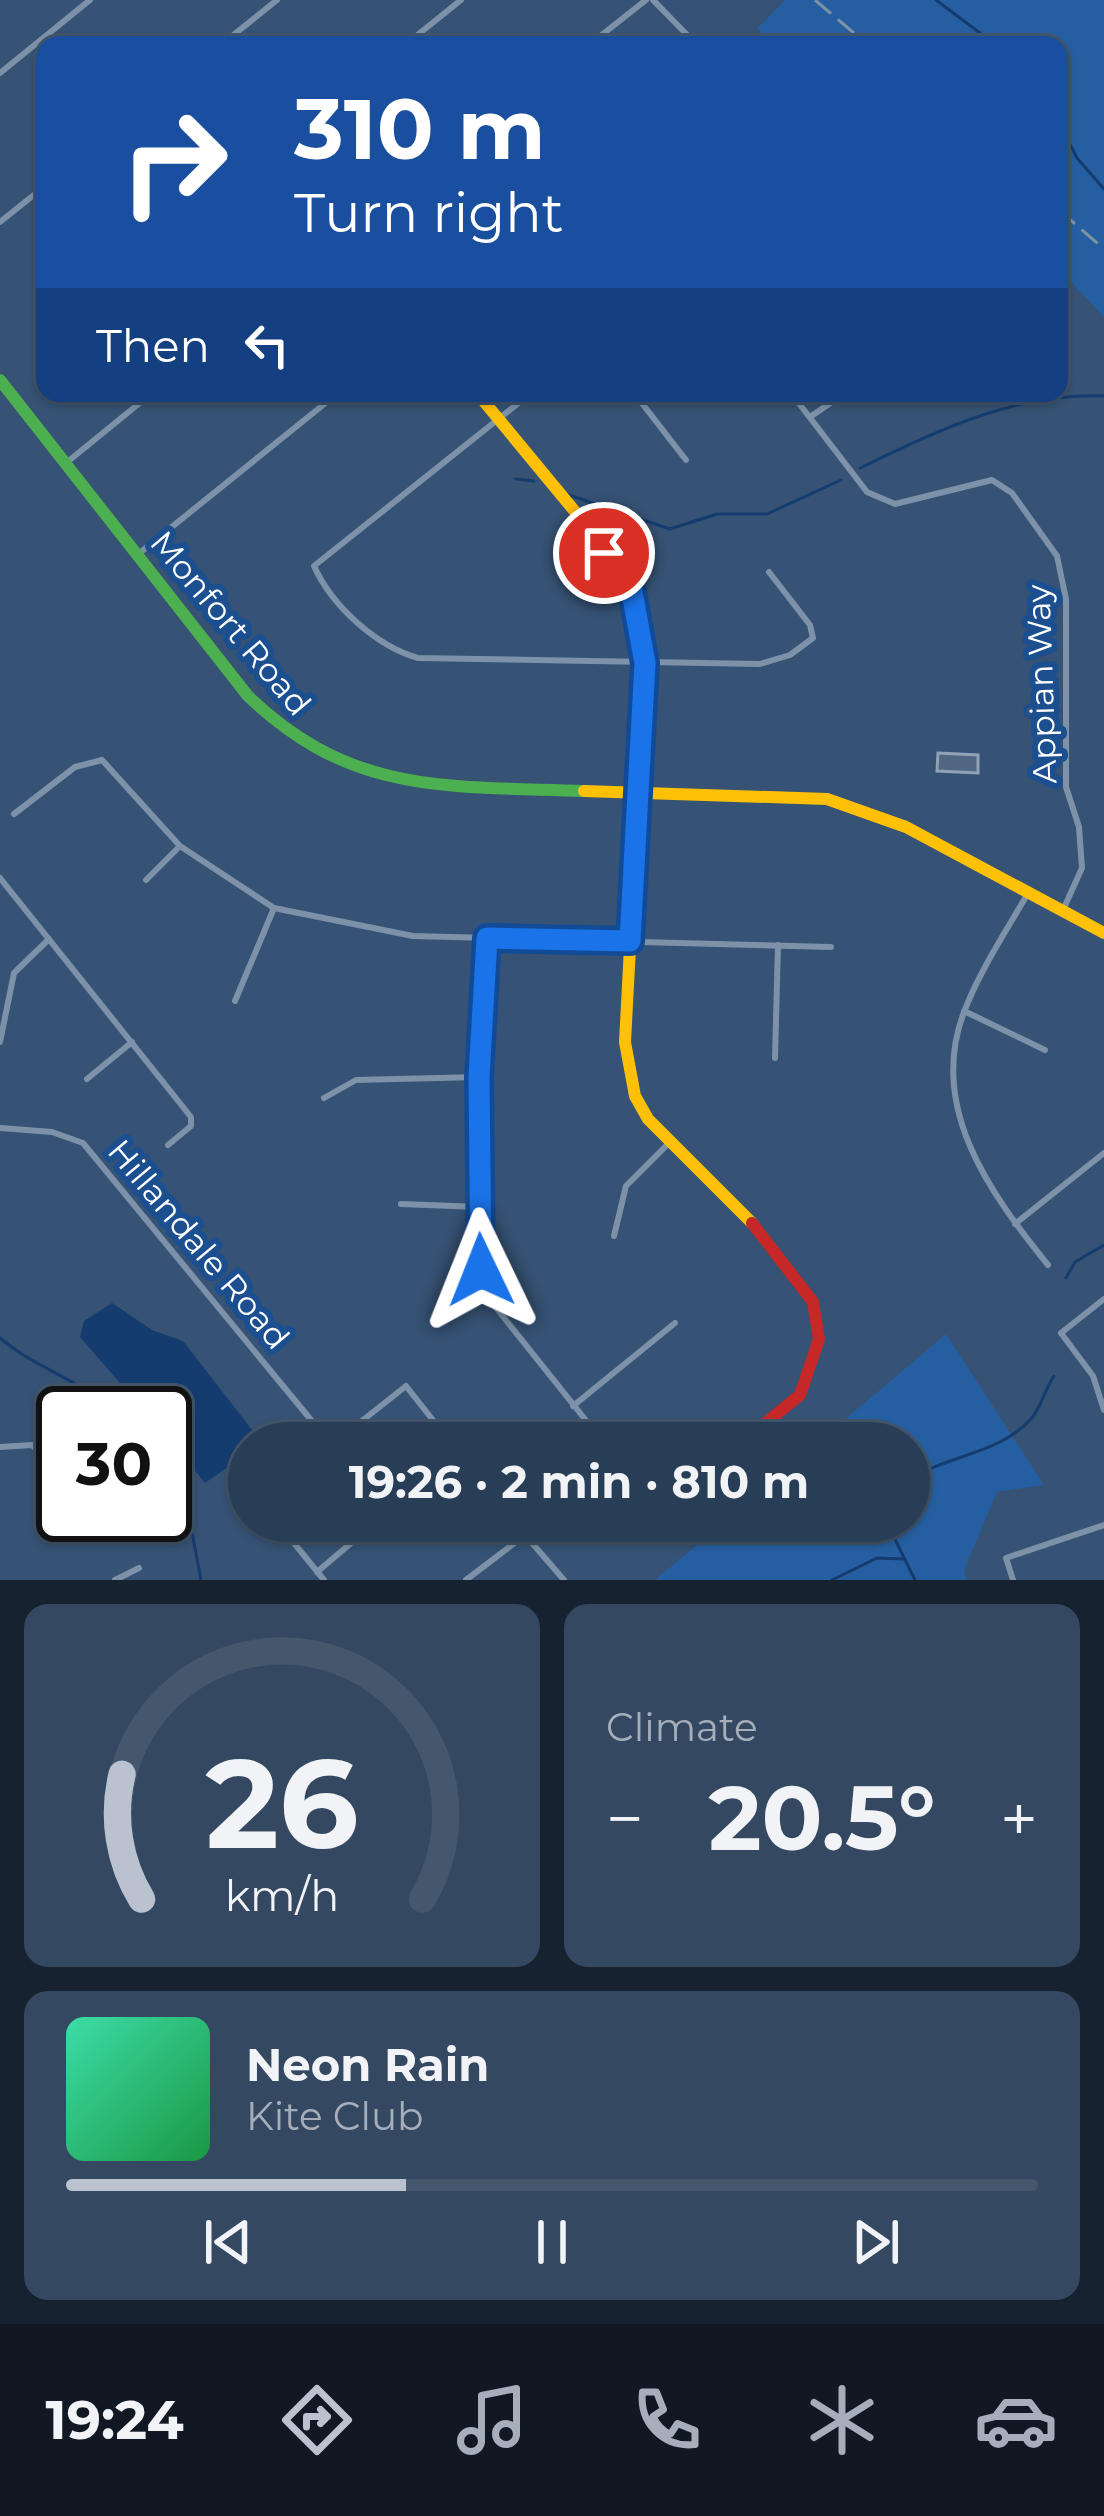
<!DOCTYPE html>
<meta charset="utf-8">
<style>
body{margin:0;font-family:Montserrat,sans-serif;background:#344961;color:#f1f3f6;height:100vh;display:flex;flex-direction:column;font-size:45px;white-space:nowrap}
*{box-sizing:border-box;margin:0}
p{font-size:39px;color:#a5aeba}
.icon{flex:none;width:66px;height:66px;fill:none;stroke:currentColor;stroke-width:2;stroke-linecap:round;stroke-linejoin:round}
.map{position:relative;height:1580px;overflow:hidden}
.drawer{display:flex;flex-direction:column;gap:24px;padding:24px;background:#162230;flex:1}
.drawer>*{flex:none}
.guide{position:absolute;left:36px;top:36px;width:1032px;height:366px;border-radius:24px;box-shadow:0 3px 9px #0004,0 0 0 3px #44576d;background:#1a4fa0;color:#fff;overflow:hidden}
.speed{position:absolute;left:36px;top:1386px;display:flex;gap:24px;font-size:60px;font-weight:700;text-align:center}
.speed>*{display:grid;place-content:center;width:156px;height:156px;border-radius:50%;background:#283e57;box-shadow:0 3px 9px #0004,0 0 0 3px #44576d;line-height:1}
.speed .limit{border:6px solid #111;border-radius:18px;background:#fff;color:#111}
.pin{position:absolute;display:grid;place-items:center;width:102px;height:102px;color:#fff;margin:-51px;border:6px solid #fff;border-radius:50%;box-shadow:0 3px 12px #0007}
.me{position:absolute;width:132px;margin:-66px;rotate:358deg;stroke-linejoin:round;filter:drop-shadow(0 0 9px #0008)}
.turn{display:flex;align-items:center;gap:42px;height:252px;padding:0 60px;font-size:54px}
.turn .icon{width:156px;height:156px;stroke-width:2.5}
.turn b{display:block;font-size:84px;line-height:102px}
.then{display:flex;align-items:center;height:114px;padding:0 60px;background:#0003;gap:24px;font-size:45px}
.big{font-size:90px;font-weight:700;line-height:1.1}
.drawer .card{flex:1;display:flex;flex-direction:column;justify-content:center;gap:18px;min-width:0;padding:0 42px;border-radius:24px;background:#344961}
.drawer .dial{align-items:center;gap:0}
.dial svg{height:312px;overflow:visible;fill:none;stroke:#44576d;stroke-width:7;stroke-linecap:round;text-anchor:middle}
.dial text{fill:#f1f3f6;stroke:none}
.song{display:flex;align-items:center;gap:36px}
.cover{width:144px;height:144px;border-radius:18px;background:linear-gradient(135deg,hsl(160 70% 55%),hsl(140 70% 35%))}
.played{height:12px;border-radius:6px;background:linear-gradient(90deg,#b9c2ce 35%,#44576d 35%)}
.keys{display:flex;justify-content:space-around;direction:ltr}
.heat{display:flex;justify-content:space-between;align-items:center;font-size:66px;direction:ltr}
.drawer .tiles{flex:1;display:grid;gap:24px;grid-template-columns:1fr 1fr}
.card:last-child{grid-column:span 2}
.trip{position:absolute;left:228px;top:1422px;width:702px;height:120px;border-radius:60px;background:#283e57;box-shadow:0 3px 9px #0004,0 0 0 3px #44576d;font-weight:700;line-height:120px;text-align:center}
.dock{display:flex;height:192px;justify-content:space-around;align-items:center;background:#101923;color:#a5aeba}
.dock .icon{width:84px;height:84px}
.dock .on{color:#b9c2ce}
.dock b{font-size:54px;color:#f1f3f6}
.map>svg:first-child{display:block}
.green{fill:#265fa1}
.water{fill:#153c6e}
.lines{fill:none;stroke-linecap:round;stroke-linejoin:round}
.stream{stroke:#153c6e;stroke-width:3}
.building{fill:#506783;stroke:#92a2b6;stroke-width:3}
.street{stroke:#7d92a8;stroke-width:6}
.fast{stroke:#4caf50;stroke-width:12}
.slow{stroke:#ffc107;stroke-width:12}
.jam{stroke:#c62828;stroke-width:12}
.rail{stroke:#7e92a7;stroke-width:3;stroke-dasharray:21 9;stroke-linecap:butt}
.route-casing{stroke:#114b97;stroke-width:30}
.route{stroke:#1a73e8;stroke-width:21}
.labels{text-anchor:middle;stroke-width:12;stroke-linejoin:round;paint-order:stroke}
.street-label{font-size:33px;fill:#fff;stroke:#1b4f8f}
</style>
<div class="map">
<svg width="1104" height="1580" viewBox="0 0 1104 1580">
<rect width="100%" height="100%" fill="#365274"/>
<g class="green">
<path d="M785 0H1104V317L1059 269V45H768L758 28Z"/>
<path d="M946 1334 1044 1485 997 1492 964 1570 967 1580H655L725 1521H909V1443H817Z"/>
</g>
<path class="water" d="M112 1303 152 1330 183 1341 256 1435 249 1452 205 1483 165 1433V1413H146L80 1337 84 1321Z"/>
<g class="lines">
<g class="stream">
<path d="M936 0 996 45"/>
<path d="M1059 123 1077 158 1104 189"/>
<path d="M860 468C940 430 1013 393 1104 396"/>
<path d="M516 479 534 481"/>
<path d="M569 495 670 529 717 514H767L841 480"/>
<path d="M1066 1278 1075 1262 1104 1245"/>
<path d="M0 1338C36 1369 78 1378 117 1413"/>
<path d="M165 1452 182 1479 201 1580"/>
<path d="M909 1480C947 1455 1000 1454 1031 1419 1041 1408 1045 1389 1054 1376"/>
<path d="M886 1521 915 1580"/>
<path d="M832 1580 877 1558 903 1559"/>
</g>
</g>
<path class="building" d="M938 753 978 755V773L937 771Z"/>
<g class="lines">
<g class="street">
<path d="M653 0 697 45"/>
<path d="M221 45 277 0"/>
<path d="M405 45 461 0"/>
<path d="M589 45 646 0"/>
<path d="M0 73 90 0"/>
<path d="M0 222 45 186"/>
<path d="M531 393 314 566C332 606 376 646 418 658L760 664 790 655 813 638 810 625 769 572"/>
<path d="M634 393 686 460"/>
<path d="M791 393 867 492 895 504 992 480 1012 493 1057 556 1066 599V787L1079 827 1082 868 1063 910"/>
<path d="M810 417 845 393"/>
<path d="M66 463 152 393"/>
<path d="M137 555 338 393"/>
<path d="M14 814 75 767 102 760 180 846 274 908 413 936 831 947"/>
<path d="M0 878 191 1117V1126L168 1145"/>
<path d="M146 880 180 846"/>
<path d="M1028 893C1007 930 982 967 966 1007 925 1105 990 1193 1048 1265"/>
<path d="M487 938 479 1077 481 1270 497 1309 604 1443"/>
<path d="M235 1001 274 908"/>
<path d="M964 1011 1045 1050"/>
<path d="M0 1042 14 973 49 939"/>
<path d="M775 1058 778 945"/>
<path d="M87 1079 132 1042"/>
<path d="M324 1098 356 1080 479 1077"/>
<path d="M0 1128 52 1132 83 1143 330 1443"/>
<path d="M401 1204 479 1207"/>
<path d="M1015 1224 1104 1153"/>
<path d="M614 1236 626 1186 668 1144"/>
<path d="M1104 1299 1061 1333 1093 1376 1104 1410"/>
<path d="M573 1406 675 1323"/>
<path d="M334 1443 406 1386 451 1443"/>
<path d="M0 1447 32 1445 63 1477"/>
<path d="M276 1521 324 1580"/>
<path d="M513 1521 564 1580"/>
<path d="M317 1572 377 1521"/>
<path d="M115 1580 139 1568"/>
<path d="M466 1580 525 1535"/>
<path d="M1013 1580 1006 1558 1104 1525"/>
</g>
<path class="fast" d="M0 380 248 696C352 796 449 786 584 791"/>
<g class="slow">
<path d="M477 393 577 514 631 590 645 663 625 1042 635 1096 648 1119 752 1223"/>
<path d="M584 791 827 799 906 827 1104 933"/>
</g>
<path class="jam" d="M741 1443 800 1395 819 1339 813 1302 752 1223"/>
<g class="rail">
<path d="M815 0 868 45"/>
<path d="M1059 210 1104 249"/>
</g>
</g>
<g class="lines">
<defs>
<path id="route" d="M481 1270 479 1077 487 938 630 941 645 663 632 592 604 553"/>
</defs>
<use href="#route" class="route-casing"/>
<use href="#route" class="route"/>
</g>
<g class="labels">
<g class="street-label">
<text transform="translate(231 623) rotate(50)" y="12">Monfort Road</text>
<text transform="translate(1041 684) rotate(-92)" y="12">Appian Way</text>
<text transform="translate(199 1244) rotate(50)" y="12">Hillandale Road</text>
</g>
</g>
</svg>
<div class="speed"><div class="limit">30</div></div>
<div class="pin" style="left:604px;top:553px;background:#d93025"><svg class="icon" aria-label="arrive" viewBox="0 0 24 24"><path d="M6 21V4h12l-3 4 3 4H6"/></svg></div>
<svg class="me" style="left:481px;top:1270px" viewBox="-20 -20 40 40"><path d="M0-17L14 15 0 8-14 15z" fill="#1a73e8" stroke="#fff" stroke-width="4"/></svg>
<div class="trip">19:26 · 2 min · 810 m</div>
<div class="guide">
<div class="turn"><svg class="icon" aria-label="right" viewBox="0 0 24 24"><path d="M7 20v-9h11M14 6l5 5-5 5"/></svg><div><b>310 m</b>Turn right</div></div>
<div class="then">Then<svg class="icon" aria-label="left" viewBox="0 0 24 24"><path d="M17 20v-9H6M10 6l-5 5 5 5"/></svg></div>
</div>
</div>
<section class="drawer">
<div class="tiles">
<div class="card dial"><svg viewBox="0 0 100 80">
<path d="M14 69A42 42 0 1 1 86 69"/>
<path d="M14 69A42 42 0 0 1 9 37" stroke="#b9c2ce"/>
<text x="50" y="56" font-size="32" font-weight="700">26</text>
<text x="50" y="72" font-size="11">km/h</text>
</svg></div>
<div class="card"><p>Climate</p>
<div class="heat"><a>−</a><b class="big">20.5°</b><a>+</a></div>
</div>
<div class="card">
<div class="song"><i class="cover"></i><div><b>Neon Rain</b><p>Kite Club</p></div></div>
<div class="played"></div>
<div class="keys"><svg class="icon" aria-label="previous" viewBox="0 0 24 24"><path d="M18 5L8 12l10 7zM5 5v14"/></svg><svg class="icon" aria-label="pause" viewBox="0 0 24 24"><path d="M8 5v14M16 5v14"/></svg><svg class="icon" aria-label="next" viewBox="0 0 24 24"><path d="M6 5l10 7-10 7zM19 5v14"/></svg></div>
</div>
</div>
</section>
<nav class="dock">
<b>19:24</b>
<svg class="icon on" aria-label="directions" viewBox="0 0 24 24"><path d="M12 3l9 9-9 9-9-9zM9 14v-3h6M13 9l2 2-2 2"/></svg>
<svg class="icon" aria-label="music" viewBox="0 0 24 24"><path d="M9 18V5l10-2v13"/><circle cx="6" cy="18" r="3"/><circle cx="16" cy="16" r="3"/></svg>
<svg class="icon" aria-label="phone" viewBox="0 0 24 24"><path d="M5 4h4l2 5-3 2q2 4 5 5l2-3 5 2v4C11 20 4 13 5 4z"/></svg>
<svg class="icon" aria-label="climate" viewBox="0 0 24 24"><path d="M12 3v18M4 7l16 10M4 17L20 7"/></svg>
<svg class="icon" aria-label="car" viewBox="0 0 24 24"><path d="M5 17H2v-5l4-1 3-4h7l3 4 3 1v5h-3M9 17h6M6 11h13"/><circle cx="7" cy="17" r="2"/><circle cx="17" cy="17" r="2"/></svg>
</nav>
